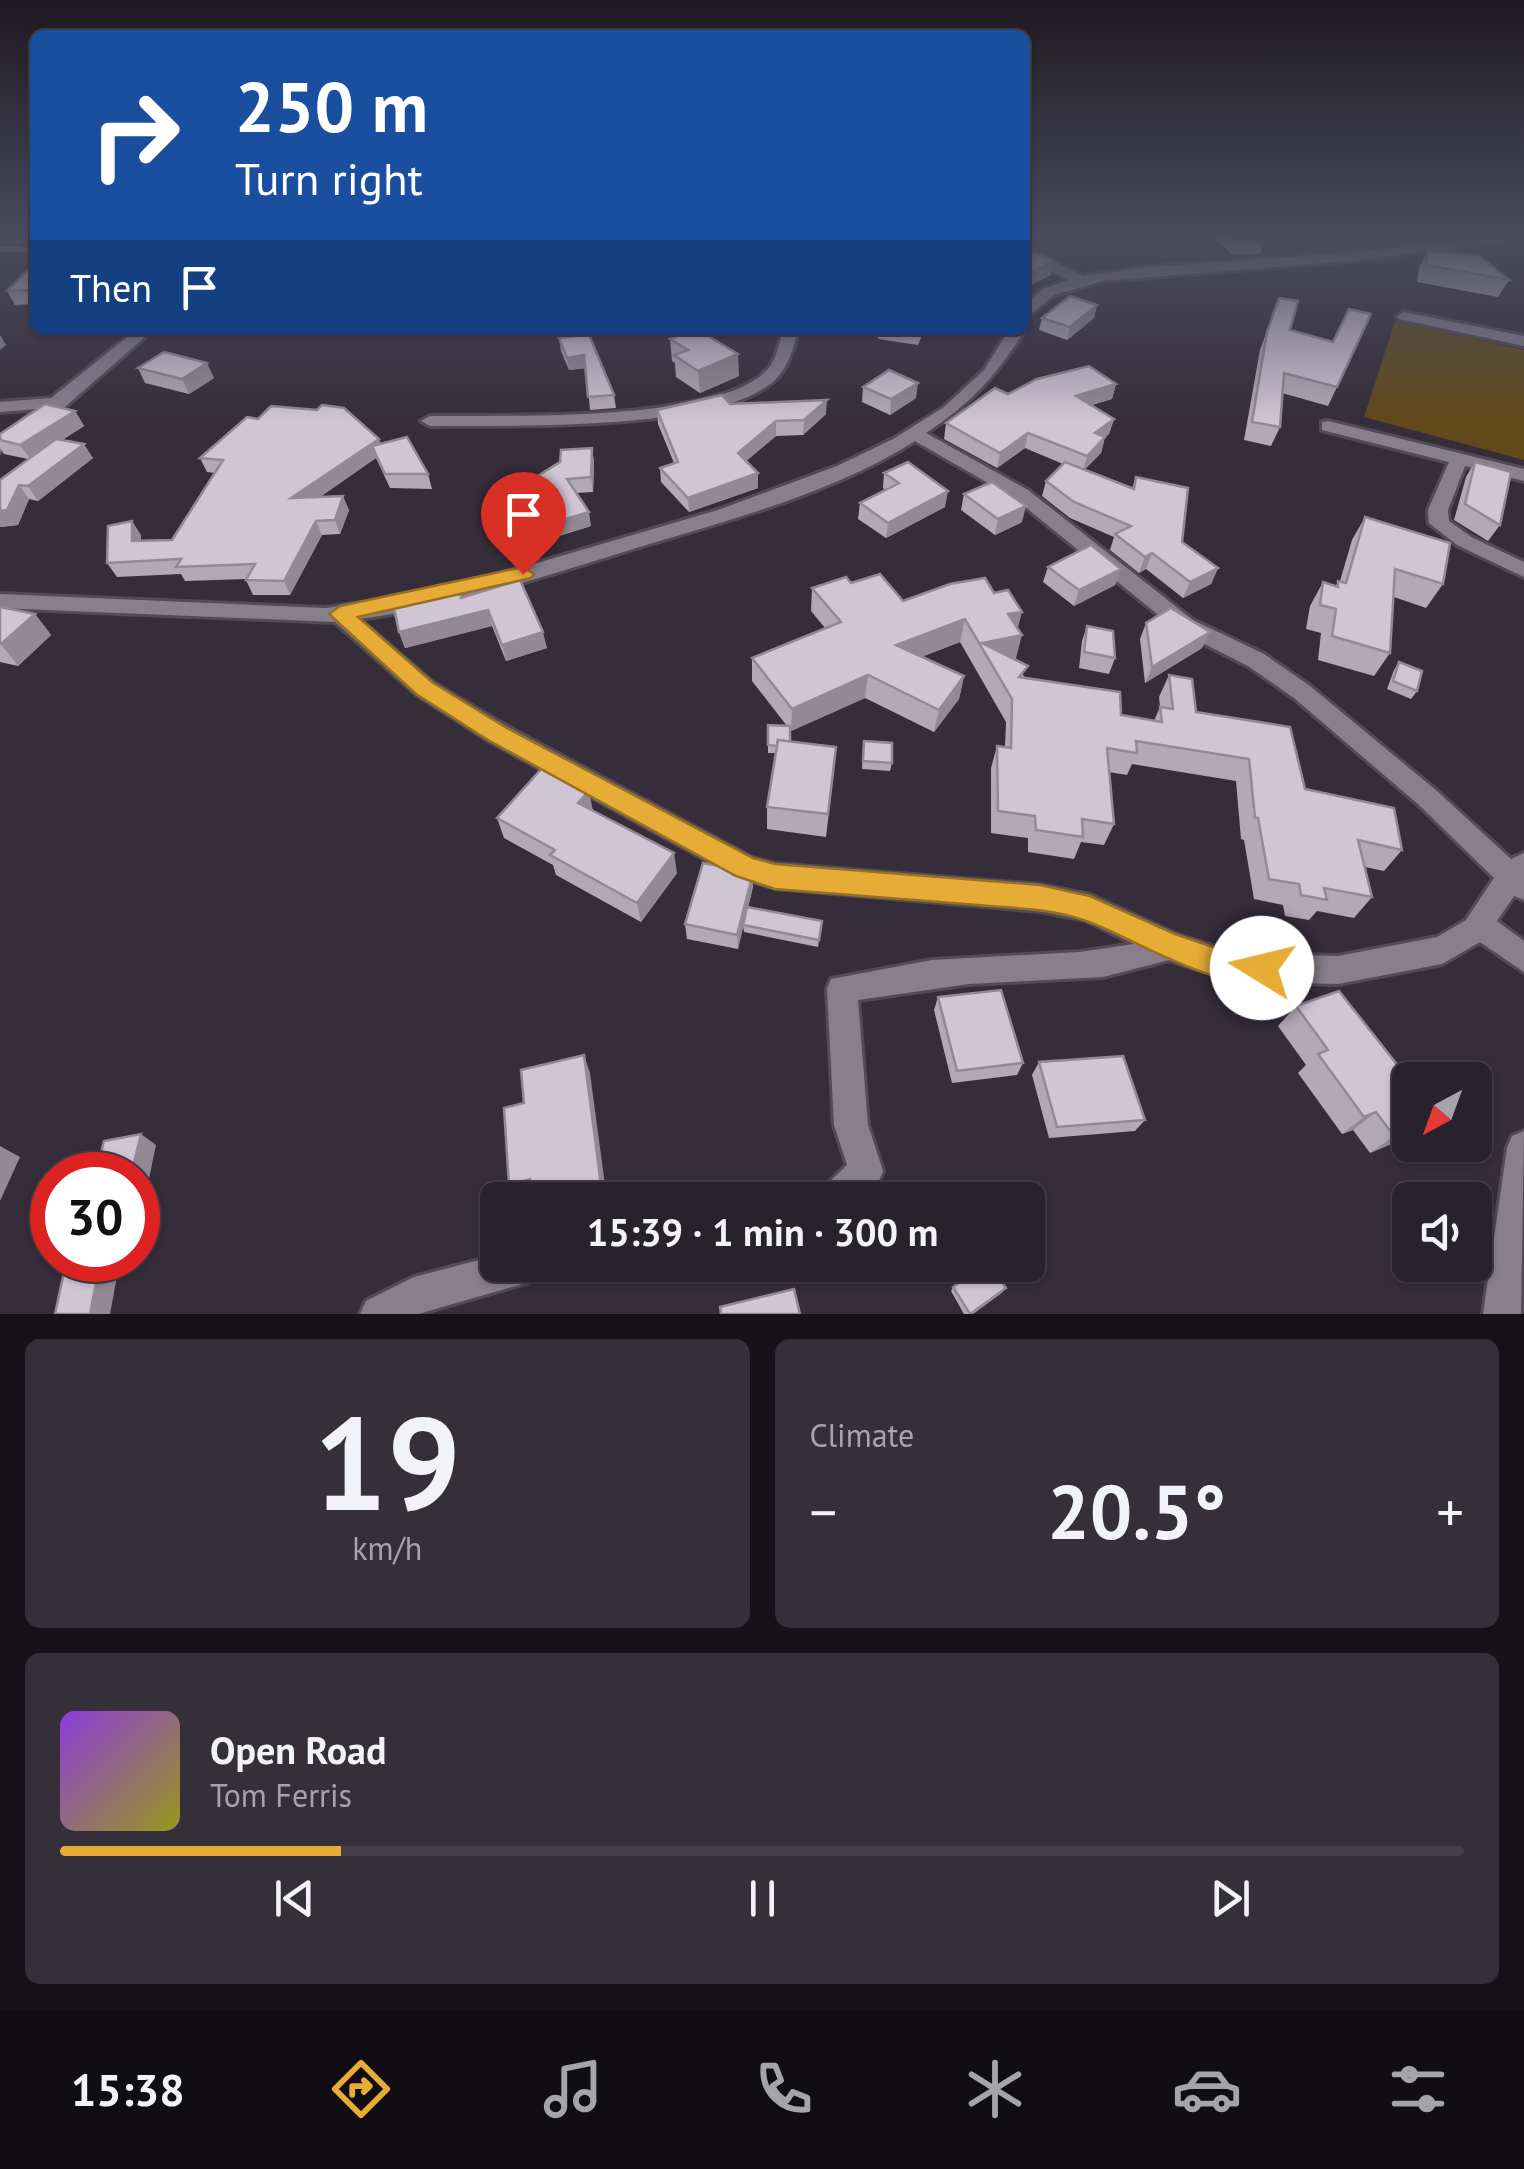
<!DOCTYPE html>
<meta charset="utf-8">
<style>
body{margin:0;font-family:"PT Sans",sans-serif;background:#342f38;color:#f1f3f6;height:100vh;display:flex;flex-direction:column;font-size:38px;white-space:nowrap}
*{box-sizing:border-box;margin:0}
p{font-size:32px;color:#a5a4a9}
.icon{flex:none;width:55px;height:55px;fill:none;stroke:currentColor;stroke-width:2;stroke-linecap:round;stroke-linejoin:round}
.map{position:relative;height:1314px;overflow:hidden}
.sheet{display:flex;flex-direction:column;gap:25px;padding:25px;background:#161318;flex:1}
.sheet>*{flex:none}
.hud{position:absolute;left:30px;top:30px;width:1000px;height:305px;border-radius:15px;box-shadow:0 2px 8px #0004,0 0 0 2px #443f48;background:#1a4fa0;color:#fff;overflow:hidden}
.needle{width:65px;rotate:221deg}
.controls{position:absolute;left:1392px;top:1062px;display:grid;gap:20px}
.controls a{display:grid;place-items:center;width:100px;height:100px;border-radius:15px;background:#28222c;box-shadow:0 2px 8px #0004,0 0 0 2px #443f48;font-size:50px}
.speed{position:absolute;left:30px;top:1152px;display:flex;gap:20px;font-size:50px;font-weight:700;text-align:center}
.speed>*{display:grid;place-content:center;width:130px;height:130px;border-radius:50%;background:#28222c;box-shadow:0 2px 8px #0004,0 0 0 2px #443f48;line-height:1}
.speed .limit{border:15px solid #d22;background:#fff;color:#111}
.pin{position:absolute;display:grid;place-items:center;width:85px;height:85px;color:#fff;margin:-102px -42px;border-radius:50% 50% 50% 0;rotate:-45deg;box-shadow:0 0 10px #0007}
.pin .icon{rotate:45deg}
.me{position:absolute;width:110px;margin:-55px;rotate:279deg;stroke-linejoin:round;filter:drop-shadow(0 0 8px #0008)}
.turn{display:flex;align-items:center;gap:35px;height:210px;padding:0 40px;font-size:45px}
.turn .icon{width:130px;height:130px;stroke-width:2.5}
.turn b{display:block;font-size:70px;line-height:85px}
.then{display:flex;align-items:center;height:95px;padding:0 40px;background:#0003;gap:20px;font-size:38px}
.big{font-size:75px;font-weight:700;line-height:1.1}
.sheet .card{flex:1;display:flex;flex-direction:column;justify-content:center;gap:15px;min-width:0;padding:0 35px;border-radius:15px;background:#342f38}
.sheet .dial{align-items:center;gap:0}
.dial b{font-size:130px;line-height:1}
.song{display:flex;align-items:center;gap:30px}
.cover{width:120px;height:120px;border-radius:15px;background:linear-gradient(135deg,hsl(270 70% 55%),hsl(60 70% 35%))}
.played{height:10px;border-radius:5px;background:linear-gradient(90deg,#e6ac36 20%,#443f48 20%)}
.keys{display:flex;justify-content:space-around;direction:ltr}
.heat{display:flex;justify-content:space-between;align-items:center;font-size:55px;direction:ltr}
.sheet .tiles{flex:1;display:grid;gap:25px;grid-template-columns:1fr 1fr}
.card:last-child{grid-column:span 2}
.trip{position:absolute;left:480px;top:1182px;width:565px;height:100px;border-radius:15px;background:#28222c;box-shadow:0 2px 8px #0004,0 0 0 2px #443f48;font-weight:700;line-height:100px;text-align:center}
.dock{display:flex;height:160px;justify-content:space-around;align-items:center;background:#100e12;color:#a5a4a9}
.dock .icon{width:70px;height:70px}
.dock .current{color:#e6ac36}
.dock b{font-size:45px;color:#f1f3f6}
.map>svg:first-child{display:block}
.green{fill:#61491a}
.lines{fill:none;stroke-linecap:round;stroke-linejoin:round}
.stream{stroke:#b3955f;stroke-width:5}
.minor-casing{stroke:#524b56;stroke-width:6}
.minor{fill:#887f8e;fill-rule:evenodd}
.wall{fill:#b2a9b7}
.shaded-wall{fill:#918a95}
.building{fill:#cfc5d5;stroke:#918a95;stroke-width:2.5}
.route{fill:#e6ac36;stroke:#967023;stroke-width:2.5}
</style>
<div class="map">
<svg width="1524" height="1314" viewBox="0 0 1524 1314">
<rect width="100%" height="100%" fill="#352d3a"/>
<path class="green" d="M1395 321 1524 350V460L1364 417Z"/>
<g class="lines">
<path class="stream" d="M0 249 35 250"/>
<defs>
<g id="minor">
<path d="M1476 238H1506L1500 242 1349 261 1103 281 1054 295 1025 319V304L1043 289 1068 280 1025 256V247L1083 276 1146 267 1349 253Z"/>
<path d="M1404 312 1524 336V346L1399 319 1397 316Z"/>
<path d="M136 330H153L66 406 0 452V438L37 409 0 412V402L51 398Z"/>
<path d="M783 330H799C793 347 789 366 776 379 723 432 507 425 430 426L421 421 430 416C504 415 712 423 765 372 776 362 779 344 783 330Z"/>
<path d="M1009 330H1025C996 376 972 403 926 433L1028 490 1193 620 1264 654 1310 686 1437 791 1511 859 1524 853V900L1514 896 1497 921 1524 941V972L1480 942 1442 964 1338 984 1262 982 1213 974 1169 960 1103 977 969 984 858 1000 868 1125 883 1171 878 1183 860 1200H818L823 1188 847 1165 834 1125 827 989 831 979 932 960 1080 952 1134 944 1086 920 1040 911 775 888 736 876 488 740 416 694 335 622 0 608V594L326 608 412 596 482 579 718 510 837 466 893 439 944 407 984 370ZM915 441 1014 498 1177 630 1248 666 1294 698 1419 805 1494 878 1466 920 1437 937 1338 956 1262 954 1213 946 1175 934 1090 895 1040 885 775 864 752 858 506 726 432 682 359 619C457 606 552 574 646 545 736 518 835 492 915 441Z"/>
<path d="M1328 421 1524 469V481L1465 466 1448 510 1449 521 1471 537 1524 562V577L1457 545 1429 523 1428 510 1449 462 1322 430V422Z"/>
<path d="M1524 1131 1521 1314H1483L1507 1148 1512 1136Z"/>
<path d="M498 1255V1265H544L539 1278 526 1283 418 1314H360L366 1301 414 1277Z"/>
</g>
</defs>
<use href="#minor" class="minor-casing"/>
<use href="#minor" class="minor"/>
</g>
<g class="wall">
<path d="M1214 238H1263L1265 240 1260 254H1231Z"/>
<path d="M1428 251 1509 280 1498 297 1417 282 1419 268Z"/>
<path d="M35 270V304L15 305 7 291Z"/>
<path d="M1279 298 1290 330 1333 342 1371 314 1328 406 1282 393 1280 427 1271 446 1244 440 1260 350Z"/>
<path d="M1097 305 1094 318 1067 340 1039 330 1042 318Z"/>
<path d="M878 330H924L918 345 878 339Z"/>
<path d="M559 338 614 395 616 408 590 410 586 368 569 370 561 351Z"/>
<path d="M670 339 739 376 700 393 676 377 675 363 672 361Z"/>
<path d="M138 368 214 378 189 394 145 383Z"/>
<path d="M1116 384 1112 399 1092 405 1114 419 1109 434 1105 437 1101 453 1084 470 1132 488 1136 477 1182 542 1218 568 1211 584 1183 598 1146 569 1139 573 1110 550 1114 537 1070 518 1042 496 1046 481 1063 464 1025 448 997 468 944 439 946 423 1008 394Z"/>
<path d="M863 387 916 398 890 415 862 402Z"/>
<path d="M730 404 826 414 803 435 776 436 746 461 758 488 689 512 661 482 660 468 674 463 658 424 657 410Z"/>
<path d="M75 411 84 426 62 440 93 458 38 501 29 499 18 525 0 527 28 459 4 454 0 447V434Z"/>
<path d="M258 419 381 444 428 474 432 489 390 488 376 458 320 497 349 510 340 534 322 535 290 595H253L246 580V579L185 581 181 574 117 577 107 563 141 535V541L172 540 215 473 207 472 200 458Z"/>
<path d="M592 448 594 463 593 492 576 493 591 526 546 540 523 502 520 487Z"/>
<path d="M1475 462 1500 525 1488 541 1454 520 1466 477Z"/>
<path d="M884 473 945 507 886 538 858 519 860 503 885 490 883 488Z"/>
<path d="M964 494 1022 522 995 535 961 510Z"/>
<path d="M1365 517 1443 584 1426 608 1394 597 1390 653 1374 676 1318 660 1321 633 1306 629 1310 606 1323 582 1335 586 1340 581 1352 540Z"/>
<path d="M1048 567 1121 569 1115 585 1074 606 1043 582Z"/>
<path d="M851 583 903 601 1018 629 1016 658H1013L1025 678 1121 715 1154 721 1160 707 1159 697 1169 675 1196 712 1305 789 1402 850 1384 871 1365 867 1372 897 1354 918 1317 911 1309 920 1285 916 1283 905 1254 899 1244 840 1241 839 1236 781 1132 764 1127 775 1109 772 1114 824 1104 845 1081 842 1074 859 1028 852V838L991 833V768L997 746 1005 747 1006 722 960 642 921 657 964 676 959 699 934 732 865 698 791 731 790 729V742L834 771 826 837 767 829V807L776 753H768V725L787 726 752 681V658L825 628 811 611 812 588Z"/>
<path d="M461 598 547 648 506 661 492 626 405 648 399 632Z"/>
<path d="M0 607 35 614 51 635 18 666 0 662Z"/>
<path d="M1146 623 1202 648 1145 683 1140 639Z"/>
<path d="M1087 626 1115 658 1109 674 1079 668 1082 641Z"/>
<path d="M1399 662 1417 691 1411 699 1387 689 1394 670Z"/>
<path d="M863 749 892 763 890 771 862 769Z"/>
<path d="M593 811 677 873 641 922 556 875 553 865 504 838 497 818Z"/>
<path d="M753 887 748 907 822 921 818 947 744 932 743 926 738 949 687 939 685 924Z"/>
<path d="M938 997 1023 1063 1017 1075 952 1083 934 1010Z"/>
<path d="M1296 1006 1410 1136 1370 1153 1353 1130 1342 1134 1298 1073 1306 1065 1278 1026Z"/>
<path d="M1039 1062 1145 1120 1135 1131 1049 1138 1032 1075Z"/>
<path d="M953 1287 1003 1292 973 1314H964L951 1291Z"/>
</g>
<g class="shaded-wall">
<path d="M1054 261 1051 275 1025 288V275Z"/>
<path d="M1097 305 1094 318 1067 340 1070 327Z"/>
<path d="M0 335 6 345 0 350Z"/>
<path d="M738 354 739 376 700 393 698 371Z"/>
<path d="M584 355 586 368 569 370 567 358Z"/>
<path d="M207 363 214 378 189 394 182 379Z"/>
<path d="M918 383 916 398 890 415 891 399Z"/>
<path d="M1116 384 1112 399 1072 411 1076 396Z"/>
<path d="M827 400 826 414 803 435 804 420Z"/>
<path d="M75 411 84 426 31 460 20 445Z"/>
<path d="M1114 419 1109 434 1090 449 1095 433Z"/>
<path d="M776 421V436L738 468V453Z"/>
<path d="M1028 433 1025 448 997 468 1000 453Z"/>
<path d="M1105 437 1101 453 1083 471 1087 456Z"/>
<path d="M379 439 384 452 372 446 376 458 298 512 291 498Z"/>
<path d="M84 444 93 458 38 501 28 486Z"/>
<path d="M592 448 594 463 593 492 591 477Z"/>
<path d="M758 473V488L689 512 688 498Z"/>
<path d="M19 485 29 499 18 525 0 527V511Z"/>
<path d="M948 491 945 507 886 538 888 523Z"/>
<path d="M343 496 349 510 340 534 335 520Z"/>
<path d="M1026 506 1022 522 995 535 998 519Z"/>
<path d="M589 512 591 526 546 540 543 526Z"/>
<path d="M132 521 141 535 140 556 132 541Z"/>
<path d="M316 521 322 535 290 595 284 581Z"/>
<path d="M1152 553 1146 569 1139 573 1145 557Z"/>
<path d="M1218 568 1211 584 1183 598 1190 582Z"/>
<path d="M1121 569 1115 585 1074 606 1079 590Z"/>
<path d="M488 610 492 626 405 648 399 632Z"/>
<path d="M1022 612 1016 635 1008 614Z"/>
<path d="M35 614 51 635 18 666 1 644Z"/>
<path d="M965 619 960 642 893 668 896 645Z"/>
<path d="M543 632 547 648 506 661 502 645Z"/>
<path d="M1210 632 1202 648 1145 683 1152 667Z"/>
<path d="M1022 635 1016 658 991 663 982 643Z"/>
<path d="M868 675 865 698 791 731 792 709Z"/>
<path d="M964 676 959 699 934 732 939 710Z"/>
<path d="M589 791 593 811 578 803Z"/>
<path d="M674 853 677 873 641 922 637 903Z"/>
<path d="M753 873V887L738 949 737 935Z"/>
<path d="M584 1055 590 1073 607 1200H603Z"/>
<path d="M1376 1112 1353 1130 1342 1134 1364 1117Z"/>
<path d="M1410 1130V1136L1370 1153 1394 1136Z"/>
<path d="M141 1134 156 1145 146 1193 138 1188V1175H131Z"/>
<path d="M0 1146 20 1157 0 1201Z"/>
<path d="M530 1179 539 1194 519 1200 509 1185Z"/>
<path d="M100 1262 118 1271 110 1314H90Z"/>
</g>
<g class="building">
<path d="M1025 238 1026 249 1054 261 1025 275Z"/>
<path d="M1232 238H1263L1265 240 1236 241Z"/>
<path d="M1428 251 1479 255 1509 280 1426 265Z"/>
<path d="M28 270H35V290L7 291Z"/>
<path d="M1070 296 1097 305 1070 327 1042 318Z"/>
<path d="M1279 298 1298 301 1290 330 1333 342 1349 309 1371 314 1337 387 1284 373 1280 427 1252 422 1267 332Z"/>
<path d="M587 330 614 395 588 397 584 355 567 358 559 338 582 335Z"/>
<path d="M693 330H698L738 354 698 371 674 355 688 350 670 339Z"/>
<path d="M164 352 207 363 182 379 138 368Z"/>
<path d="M1089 366 1116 384 1076 396 1114 419 1095 433 1105 437 1087 456 1028 433 1000 453 946 423 995 388 1008 394 1037 379Z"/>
<path d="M889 370 918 383 891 399 863 387Z"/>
<path d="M722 395 730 404 827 400 804 420 776 421 738 453 758 473 688 498 660 468 678 462 657 410Z"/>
<path d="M45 404 75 411 20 445 0 440V434Z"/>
<path d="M322 405 344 408 379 439 291 498 343 496 335 520 316 521 284 581 246 580 255 564 176 567 181 559 107 563 108 526 132 521V541L172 540 223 460 200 458 247 417 258 419 271 406 317 410Z"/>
<path d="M407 437 428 474H385L372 446Z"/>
<path d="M56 439 84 444 28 486 19 485 7 510 0 511V480Z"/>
<path d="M592 448 591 477 567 479 589 512 543 526 520 487 560 462 561 450Z"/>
<path d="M908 462 948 491 888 523 860 503 899 483 884 473Z"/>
<path d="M1065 462 1134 489 1136 477 1188 488 1182 542 1218 568 1190 582 1152 553 1145 557 1115 534 1131 526 1074 502 1046 481Z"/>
<path d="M1475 462 1511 472 1500 525 1465 504Z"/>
<path d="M992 482 1026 506 998 519 964 494Z"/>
<path d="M1365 517 1450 543 1443 584 1395 569 1390 653 1332 636 1336 609 1320 605 1323 582 1338 587V581L1346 583Z"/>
<path d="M1091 545 1121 569 1079 590 1048 567Z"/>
<path d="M880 574 903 601 950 584 985 578 994 593 1008 590 1022 612 1008 614 1022 635 982 643 1028 666 1019 677 1120 692 1121 715 1162 722 1160 707 1173 709 1169 675 1192 679 1196 712 1290 727 1305 789 1394 808 1402 850 1358 840 1372 897 1324 888 1327 900 1301 895 1299 884 1269 879 1258 818H1255L1249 759 1136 741 1137 753 1107 748 1114 824 1082 819 1083 837 1036 830 1035 816 998 811 997 746 1011 748 1012 699 965 619 896 645 964 676 939 710 868 675 792 709 752 658 841 622 812 588 846 577 851 583Z"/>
<path d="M520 580 543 632 502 645 488 610 399 632 394 608 460 592 461 598Z"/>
<path d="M0 607 35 614 1 644H0Z"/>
<path d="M1171 608 1210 632 1152 667 1146 623Z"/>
<path d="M1087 626 1113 631 1115 658 1084 652Z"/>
<path d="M1399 662 1422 671 1417 691 1393 681Z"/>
<path d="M768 725 790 726V742L778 740 777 746 768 745Z"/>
<path d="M778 740 836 747 828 814 767 807Z"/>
<path d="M864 741 892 743V763L863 761Z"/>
<path d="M543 767 589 791 578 803 674 853 637 903 550 855 555 850 497 818Z"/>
<path d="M703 863 753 873 737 935 685 924Z"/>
<path d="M747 907 822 921 819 940 743 925Z"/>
<path d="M1001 990 1023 1063 957 1071 938 997Z"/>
<path d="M1339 991 1410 1081V1130L1394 1136 1376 1112 1364 1117 1318 1054 1328 1050 1296 1006Z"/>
<path d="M584 1055 603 1200H532L530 1179 509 1185 504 1108 524 1103 521 1070Z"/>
<path d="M1123 1056 1145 1120 1057 1127 1039 1062Z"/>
<path d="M141 1134 131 1175H95L104 1141Z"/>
<path d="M100 1262 90 1314H55L64 1272Z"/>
<path d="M984 1265H991L1006 1288 970 1314 953 1287Z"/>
<path d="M794 1289 800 1314H721L720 1307Z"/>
</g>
<linearGradient id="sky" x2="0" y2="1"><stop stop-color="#1d1920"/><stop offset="0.56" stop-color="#4b4c60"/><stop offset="1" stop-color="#4b4c60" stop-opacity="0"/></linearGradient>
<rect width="1524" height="422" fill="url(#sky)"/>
<path class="route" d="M523 567 534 574 531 578 358 617 432 682 505 727 753 858 775 864 1040 885 1090 896 1175 934 1213 947 1272 958 1277 968 1272 978C1222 997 1133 937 1086 921 1048 907 1005 908 965 904 902 899 838 894 775 889L736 876 488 740 416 694 329 614 340 606Z"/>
</svg>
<div class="controls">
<a><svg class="needle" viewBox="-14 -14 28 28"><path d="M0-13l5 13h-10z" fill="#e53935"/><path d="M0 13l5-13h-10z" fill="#a5a4a9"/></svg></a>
<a><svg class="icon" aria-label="sound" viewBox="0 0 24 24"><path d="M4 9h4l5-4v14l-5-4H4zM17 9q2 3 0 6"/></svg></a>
</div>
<div class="speed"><div class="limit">30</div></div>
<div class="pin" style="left:523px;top:574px;background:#d93025"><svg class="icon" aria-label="arrive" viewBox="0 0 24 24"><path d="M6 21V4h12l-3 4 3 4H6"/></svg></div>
<svg class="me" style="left:1262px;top:968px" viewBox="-20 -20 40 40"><circle r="19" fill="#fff"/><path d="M0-13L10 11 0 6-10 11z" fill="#e6ac36"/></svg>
<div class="trip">15:39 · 1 min · 300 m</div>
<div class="hud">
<div class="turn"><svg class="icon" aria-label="right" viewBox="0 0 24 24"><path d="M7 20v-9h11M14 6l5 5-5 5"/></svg><div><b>250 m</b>Turn right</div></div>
<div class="then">Then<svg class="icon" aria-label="arrive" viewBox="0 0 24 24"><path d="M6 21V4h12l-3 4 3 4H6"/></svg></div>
</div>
</div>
<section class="sheet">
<div class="tiles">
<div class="card dial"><b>19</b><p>km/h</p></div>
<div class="card"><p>Climate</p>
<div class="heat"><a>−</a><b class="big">20.5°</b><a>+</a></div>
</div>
<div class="card">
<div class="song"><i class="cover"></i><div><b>Open Road</b><p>Tom Ferris</p></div></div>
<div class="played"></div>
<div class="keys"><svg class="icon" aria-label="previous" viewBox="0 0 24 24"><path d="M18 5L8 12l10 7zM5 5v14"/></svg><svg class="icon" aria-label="pause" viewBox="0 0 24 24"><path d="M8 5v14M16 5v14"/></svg><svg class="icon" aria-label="next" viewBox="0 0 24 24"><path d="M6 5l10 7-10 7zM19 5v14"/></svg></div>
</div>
</div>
</section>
<nav class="dock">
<b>15:38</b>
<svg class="icon current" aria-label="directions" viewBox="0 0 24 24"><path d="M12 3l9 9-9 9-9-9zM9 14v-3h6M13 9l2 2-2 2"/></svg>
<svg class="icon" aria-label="music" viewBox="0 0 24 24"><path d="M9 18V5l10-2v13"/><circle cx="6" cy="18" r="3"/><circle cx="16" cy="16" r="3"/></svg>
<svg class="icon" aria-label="phone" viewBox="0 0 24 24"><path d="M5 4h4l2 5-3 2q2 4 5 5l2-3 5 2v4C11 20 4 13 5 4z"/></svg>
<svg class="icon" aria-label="climate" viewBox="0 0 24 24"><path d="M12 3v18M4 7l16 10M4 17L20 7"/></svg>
<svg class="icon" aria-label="car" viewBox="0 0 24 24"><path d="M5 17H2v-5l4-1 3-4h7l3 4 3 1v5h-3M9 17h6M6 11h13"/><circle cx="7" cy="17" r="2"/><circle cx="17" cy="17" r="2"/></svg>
<svg class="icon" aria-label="filters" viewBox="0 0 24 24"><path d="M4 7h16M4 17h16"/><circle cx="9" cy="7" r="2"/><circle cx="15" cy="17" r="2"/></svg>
</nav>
